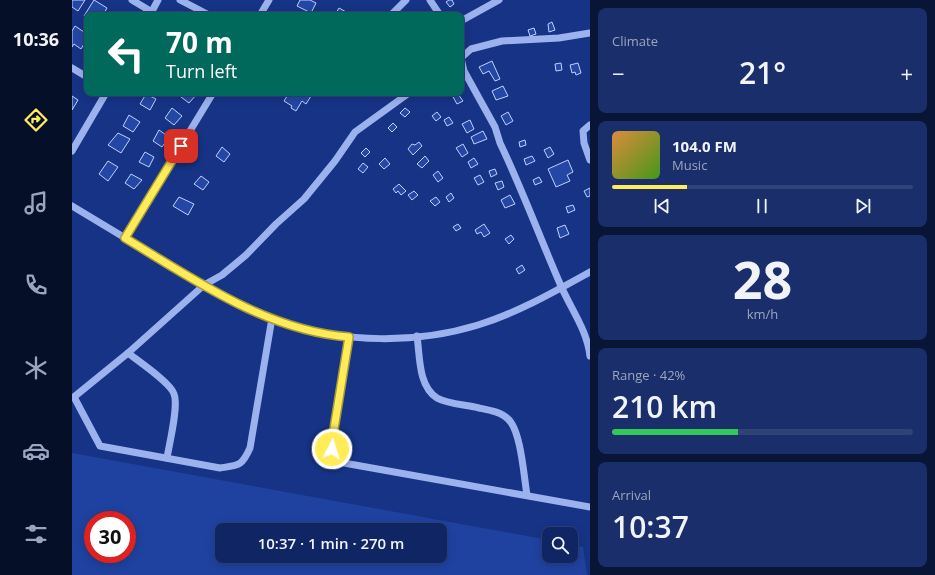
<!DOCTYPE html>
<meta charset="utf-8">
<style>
body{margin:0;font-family:"Open Sans",sans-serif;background:#192e6a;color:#f1f3f6;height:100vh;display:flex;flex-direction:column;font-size:15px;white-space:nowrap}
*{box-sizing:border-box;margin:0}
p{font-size:13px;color:#9ca5bf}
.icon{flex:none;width:22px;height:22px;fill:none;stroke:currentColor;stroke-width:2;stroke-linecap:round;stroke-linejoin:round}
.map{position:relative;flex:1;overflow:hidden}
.details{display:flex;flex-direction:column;gap:8px;padding:8px;background:#091537;width:345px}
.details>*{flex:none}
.banner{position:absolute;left:12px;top:12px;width:380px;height:84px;border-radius:8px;box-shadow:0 2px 10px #0003,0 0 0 1px #304378;background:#00695c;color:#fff;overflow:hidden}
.buttons{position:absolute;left:470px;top:527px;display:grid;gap:8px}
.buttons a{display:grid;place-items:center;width:36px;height:36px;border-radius:8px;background:#102664;box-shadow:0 2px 10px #0003,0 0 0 1px #304378;font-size:20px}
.speed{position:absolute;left:12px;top:511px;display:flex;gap:8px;font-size:20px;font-weight:700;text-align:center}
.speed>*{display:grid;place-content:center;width:52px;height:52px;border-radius:50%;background:#102664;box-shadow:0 2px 10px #0003,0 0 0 1px #304378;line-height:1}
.speed .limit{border:6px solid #d22;background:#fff;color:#111}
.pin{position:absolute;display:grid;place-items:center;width:34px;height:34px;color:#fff;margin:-17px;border-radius:8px;box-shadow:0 2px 6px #0006}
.me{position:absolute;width:44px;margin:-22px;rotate:5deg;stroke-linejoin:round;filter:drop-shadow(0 0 3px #0008)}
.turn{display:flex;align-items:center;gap:14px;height:84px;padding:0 16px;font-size:18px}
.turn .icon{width:52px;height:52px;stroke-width:2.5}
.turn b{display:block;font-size:28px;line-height:34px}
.big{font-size:30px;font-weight:600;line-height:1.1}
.details .tile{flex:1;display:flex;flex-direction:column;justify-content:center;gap:6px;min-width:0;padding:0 14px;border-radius:8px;background:#192e6a}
.details .dial{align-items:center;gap:0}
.dial b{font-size:52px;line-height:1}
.song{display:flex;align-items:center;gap:12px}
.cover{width:48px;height:48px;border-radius:6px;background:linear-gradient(135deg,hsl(30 70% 55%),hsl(100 70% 35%))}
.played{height:4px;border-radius:2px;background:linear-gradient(90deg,#ffec58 25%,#304378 25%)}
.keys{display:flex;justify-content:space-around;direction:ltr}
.heat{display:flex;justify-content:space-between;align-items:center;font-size:22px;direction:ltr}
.charge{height:6px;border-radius:3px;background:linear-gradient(90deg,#34c759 42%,#304378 0)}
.trip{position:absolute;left:143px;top:523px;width:232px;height:40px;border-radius:8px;background:#102664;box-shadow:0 2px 10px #0003,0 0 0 1px #304378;font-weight:600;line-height:40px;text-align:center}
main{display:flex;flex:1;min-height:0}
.tab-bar{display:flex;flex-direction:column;width:72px;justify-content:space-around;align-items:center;background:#060f28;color:#9ca5bf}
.tab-bar .icon{width:28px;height:28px}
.tab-bar .on{color:#ffec58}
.tab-bar b{font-size:18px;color:#f1f3f6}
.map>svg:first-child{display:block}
.green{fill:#1f42a0;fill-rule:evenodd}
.building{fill:#2447a5;stroke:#c1d1fa}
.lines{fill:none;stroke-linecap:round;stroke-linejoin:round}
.minor{stroke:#9cb2ee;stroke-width:7}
.route-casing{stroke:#a69939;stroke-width:10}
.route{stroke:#ffec58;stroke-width:7}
</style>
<main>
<nav class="tab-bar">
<b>10:36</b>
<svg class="icon on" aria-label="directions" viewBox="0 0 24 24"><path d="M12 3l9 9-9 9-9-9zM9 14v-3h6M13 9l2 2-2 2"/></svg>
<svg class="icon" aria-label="music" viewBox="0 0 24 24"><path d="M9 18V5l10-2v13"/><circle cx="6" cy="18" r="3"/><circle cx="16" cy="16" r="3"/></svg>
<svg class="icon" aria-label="phone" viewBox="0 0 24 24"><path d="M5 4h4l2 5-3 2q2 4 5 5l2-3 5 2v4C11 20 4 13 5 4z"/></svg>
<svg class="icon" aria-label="climate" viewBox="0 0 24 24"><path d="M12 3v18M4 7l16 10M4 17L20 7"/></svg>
<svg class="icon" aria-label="car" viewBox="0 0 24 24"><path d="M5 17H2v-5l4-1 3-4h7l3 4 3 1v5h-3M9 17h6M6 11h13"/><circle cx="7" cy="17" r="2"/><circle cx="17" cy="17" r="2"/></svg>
<svg class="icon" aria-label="filters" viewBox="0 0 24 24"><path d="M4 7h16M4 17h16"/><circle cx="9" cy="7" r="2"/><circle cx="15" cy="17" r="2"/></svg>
</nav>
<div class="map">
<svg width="518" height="575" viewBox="0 0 518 575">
<rect width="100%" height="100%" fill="#163386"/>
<path class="green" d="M0 453 477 540V556H499V544L511 547 515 575H0ZM21 520H55V554H21ZM150 530H368V556H150Z"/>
<g class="building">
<path d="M0 0H13L6 11 0 7Z"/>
<path d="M22 0 35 8 31 15H15V18L12 16Z"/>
<path d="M228 0H238L244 3 239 13 225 6Z"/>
<path d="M377 0H380L382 4 378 7 374 2Z"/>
<path d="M267 8 276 13 275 15H259L260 12 264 13Z"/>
<path d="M480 22 483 30 477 32 476 24Z"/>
<path d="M3 26 15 34V39L9 49 2 44 0 47V31Z"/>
<path d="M462 28 464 34 458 36 456 30Z"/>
<path d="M420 61 428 79 423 81 417 71 411 74 407 67Z"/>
<path d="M489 63 490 70 484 71 483 64Z"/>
<path d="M506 63 509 73 504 75 503 72 500 73 498 65Z"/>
<path d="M431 86 436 96 424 100 420 91Z"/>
<path d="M111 93H123L125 94 117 103 109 97Z"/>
<path d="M217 93 222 96 224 93H241L234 104 230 101 224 111 219 108 220 106 212 101Z"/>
<path d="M74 94 84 99 78 110 68 104Z"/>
<path d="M386 94 391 101 385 104 381 97Z"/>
<path d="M0 96 6 100 0 110Z"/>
<path d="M100 108 110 116 102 125 93 118Z"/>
<path d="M333 108 338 112 333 117 328 113Z"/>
<path d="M365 112 369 117 364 121 360 116Z"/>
<path d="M436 112 441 121 434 125 429 116Z"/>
<path d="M57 115 68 122 61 132 51 126Z"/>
<path d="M377 117 381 123 375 126 372 120Z"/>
<path d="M398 120 402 129 395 133 390 124Z"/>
<path d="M321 123 325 127 320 132 316 128Z"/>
<path d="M87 130 97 137 90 147 81 141Z"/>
<path d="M411 131 415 139 402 144 399 137Z"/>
<path d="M46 133 58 139 49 153 36 145Z"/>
<path d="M453 140 454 145 448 147 447 142Z"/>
<path d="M347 142 350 146 341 155 336 149 340 144 343 145Z"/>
<path d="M391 144 396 153 390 157 384 148Z"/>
<path d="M150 147 158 154 152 162 144 156Z"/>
<path d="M478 147 482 154 476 158 472 150Z"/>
<path d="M294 148 298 152 293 157 289 153Z"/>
<path d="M73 152 82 157 77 167 67 162Z"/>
<path d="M353 156 357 161 350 168 345 164Z"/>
<path d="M460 156 463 161 454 165 452 159Z"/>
<path d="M313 158 318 164 312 169 307 164Z"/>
<path d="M402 158 406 164 399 168 396 162Z"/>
<path d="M496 160 501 172 495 175 498 181 484 187 476 169Z"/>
<path d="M36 161 46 167 36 181 27 174Z"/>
<path d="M291 163 296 167 291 173 286 169Z"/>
<path d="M423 169 425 174 419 177 417 171Z"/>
<path d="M366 171 371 178 366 182 361 175Z"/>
<path d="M59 174 70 180 62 189 53 183Z"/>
<path d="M408 175 412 182 406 185 402 178Z"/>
<path d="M129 176 137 182 131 190 122 184Z"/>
<path d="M467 177 470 182 463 185 461 180Z"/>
<path d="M430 181 432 187 426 190 423 183Z"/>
<path d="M327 184 334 191 329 195 326 191 324 193 321 189Z"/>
<path d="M518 188V196L515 197 512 191Z"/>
<path d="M342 191 346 195 340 200 336 195Z"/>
<path d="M379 193 382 198 377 202 374 197Z"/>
<path d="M438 195 443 204 433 208 429 200Z"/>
<path d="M107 197 122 204 116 215 101 206Z"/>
<path d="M364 197 368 202 363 206 358 201Z"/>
<path d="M501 205 503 210 496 213 494 207Z"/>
<path d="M386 224 389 228 384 231 381 227Z"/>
<path d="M412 224 418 233 412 237 409 232 405 234 403 230Z"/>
<path d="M493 225 497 234 488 238 485 228Z"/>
<path d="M439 235 442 239 437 244 433 239Z"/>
<path d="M450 265 453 270 447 274 444 269Z"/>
</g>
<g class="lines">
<g class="minor">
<path d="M60 0 80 12"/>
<path d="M108 0 137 15"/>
<path d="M358 0 368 15"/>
<path d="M78 15 86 0"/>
<path d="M188 15 197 0"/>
<path d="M319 15 334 0"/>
<path d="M389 21 427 0"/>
<path d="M518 33 487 38 430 41 399 49 389 58 392 71 423 127 428 143C450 189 468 238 489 286 499 309 515 330 518 356"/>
<path d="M0 68 15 77"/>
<path d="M518 125 511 131 512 143 518 160"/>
<path d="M0 151 34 93"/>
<path d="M0 206 148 295C169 305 190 316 212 323 273 343 344 344 406 325 445 313 482 292 518 272"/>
<path d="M53 238 141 93"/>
<path d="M200 318 178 448C170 466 167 465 148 468L28 446 2 397 56 353 132 285 150 275 174 255 204 224 232 199 263 161 283 132 337 93"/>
<path d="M345 336C348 356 346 386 365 398 375 404 396 405 407 408 417 410 429 412 436 419 449 430 452 478 455 495"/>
<path d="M277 337 261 435C260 449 260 455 272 463L518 507"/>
<path d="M56 353C66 361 99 383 102 394 107 405 97 445 95 458"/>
</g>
</g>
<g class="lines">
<defs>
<path id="route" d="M109 146 53 238C123 280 193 330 277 337L261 435 260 449"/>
</defs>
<use href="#route" class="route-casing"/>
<use href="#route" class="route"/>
</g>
</svg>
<div class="buttons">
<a><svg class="icon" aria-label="search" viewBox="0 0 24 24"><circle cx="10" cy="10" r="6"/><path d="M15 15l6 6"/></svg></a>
</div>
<div class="speed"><div class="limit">30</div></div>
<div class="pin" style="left:109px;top:146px;background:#d93025"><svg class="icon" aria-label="arrive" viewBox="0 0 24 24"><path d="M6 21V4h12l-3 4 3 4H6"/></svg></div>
<svg class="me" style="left:260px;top:449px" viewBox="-20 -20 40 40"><circle r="17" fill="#ffec58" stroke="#fff" stroke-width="3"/><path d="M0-11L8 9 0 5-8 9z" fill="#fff"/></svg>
<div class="trip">10:37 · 1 min · 270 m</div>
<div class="banner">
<div class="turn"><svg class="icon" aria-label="left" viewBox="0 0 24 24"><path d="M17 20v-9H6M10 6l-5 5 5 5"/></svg><div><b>70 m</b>Turn left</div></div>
</div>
</div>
<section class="details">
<div class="tile"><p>Climate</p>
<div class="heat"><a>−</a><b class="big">21°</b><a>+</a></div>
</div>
<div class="tile">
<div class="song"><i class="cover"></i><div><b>104.0 FM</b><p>Music</p></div></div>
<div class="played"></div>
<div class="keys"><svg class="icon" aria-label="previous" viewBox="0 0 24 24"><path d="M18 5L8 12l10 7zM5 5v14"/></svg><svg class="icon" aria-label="pause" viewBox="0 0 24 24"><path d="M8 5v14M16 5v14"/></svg><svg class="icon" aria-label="next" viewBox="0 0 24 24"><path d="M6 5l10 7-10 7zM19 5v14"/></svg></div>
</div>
<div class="tile dial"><b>28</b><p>km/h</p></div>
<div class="tile"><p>Range · 42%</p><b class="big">210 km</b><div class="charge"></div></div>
<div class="tile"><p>Arrival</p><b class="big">10:37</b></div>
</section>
</main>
